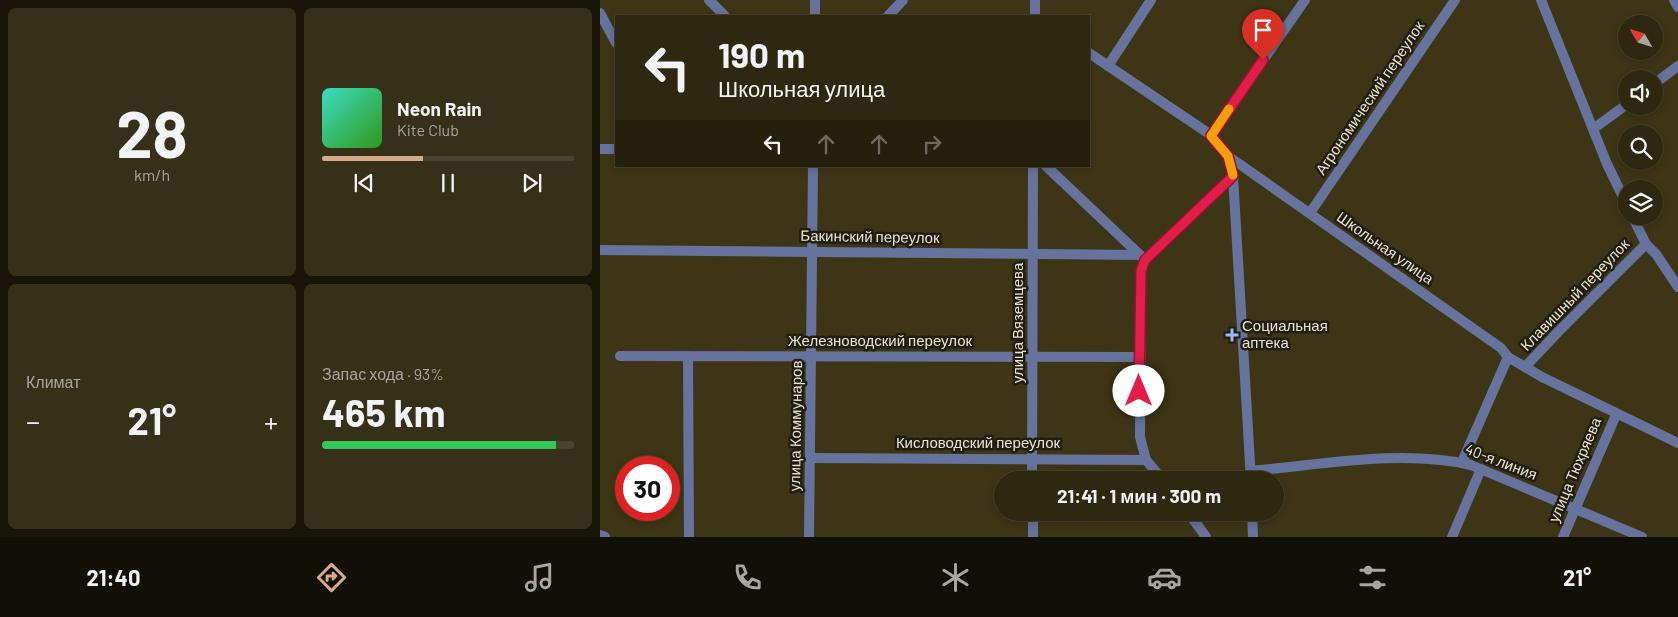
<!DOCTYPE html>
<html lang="ru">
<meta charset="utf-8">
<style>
body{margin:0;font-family:Barlow,sans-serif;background:#363019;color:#f1f3f6;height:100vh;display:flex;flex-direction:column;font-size:19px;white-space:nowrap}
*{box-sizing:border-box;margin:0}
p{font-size:16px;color:#a7a69f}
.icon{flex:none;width:28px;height:28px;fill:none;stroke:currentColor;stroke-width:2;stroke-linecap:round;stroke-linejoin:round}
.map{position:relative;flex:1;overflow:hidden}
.details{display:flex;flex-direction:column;gap:8px;padding:8px;background:#191609;width:600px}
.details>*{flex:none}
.hud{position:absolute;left:15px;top:15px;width:475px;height:152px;border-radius:0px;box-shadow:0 2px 8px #0003,0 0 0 1px #494430;background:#2e2810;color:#f1f3f6;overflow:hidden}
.needle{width:32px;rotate:309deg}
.buttons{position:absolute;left:1018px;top:15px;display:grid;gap:10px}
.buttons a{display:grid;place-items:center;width:45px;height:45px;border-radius:50%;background:#2e2810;box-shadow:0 2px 8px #0003,0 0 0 1px #494430;font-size:25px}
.speed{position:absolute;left:15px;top:456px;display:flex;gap:10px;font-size:25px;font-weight:700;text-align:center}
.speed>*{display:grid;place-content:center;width:65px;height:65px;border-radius:50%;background:#2e2810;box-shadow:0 2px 8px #0003,0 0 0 1px #494430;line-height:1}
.speed .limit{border:8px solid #d22;background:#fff;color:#111}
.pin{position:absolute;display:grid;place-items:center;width:42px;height:42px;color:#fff;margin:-51px -21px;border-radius:50% 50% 50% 0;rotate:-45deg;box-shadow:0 0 5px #0007}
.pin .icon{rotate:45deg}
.me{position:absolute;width:55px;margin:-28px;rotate:0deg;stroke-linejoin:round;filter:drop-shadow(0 0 4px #0008)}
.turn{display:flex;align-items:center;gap:18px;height:105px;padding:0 20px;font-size:22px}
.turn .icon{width:65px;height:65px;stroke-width:2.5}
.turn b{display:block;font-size:35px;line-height:42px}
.lanes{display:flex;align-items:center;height:48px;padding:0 20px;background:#0003;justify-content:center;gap:25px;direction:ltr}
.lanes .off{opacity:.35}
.big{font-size:38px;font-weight:700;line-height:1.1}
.details .widget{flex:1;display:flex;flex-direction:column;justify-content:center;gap:8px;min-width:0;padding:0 18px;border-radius:8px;background:#363019}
.details .dial{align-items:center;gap:0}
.dial b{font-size:65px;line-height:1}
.song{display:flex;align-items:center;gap:15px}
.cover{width:60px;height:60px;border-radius:8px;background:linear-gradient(135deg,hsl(170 70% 55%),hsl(110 70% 35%))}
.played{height:5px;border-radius:2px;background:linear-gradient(90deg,#d6ab8b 40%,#494430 40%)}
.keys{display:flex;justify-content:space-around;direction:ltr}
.heat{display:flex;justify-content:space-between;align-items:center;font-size:28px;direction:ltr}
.charge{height:8px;border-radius:4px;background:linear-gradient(90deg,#34c759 93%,#494430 0)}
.details .tiles{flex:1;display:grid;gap:8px;grid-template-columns:repeat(2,1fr)}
.trip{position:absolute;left:394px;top:471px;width:290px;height:50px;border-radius:25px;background:#2e2810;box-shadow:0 2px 8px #0003,0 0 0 1px #494430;font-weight:700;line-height:50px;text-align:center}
.menu{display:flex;height:80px;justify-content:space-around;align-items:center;background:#121006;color:#a7a69f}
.menu .icon{width:35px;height:35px}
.menu .current{color:#d6ab8b}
.menu b{font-size:22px;color:#f1f3f6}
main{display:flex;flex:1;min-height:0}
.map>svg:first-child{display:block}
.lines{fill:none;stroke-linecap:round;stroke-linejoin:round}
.minor{stroke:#66739d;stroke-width:10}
.tertiary{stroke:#66739d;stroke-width:10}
.route-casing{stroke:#92132f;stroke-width:12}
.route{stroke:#e11d48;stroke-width:9}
.slow{stroke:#f59e0b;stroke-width:9}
.poi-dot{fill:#9eb4fd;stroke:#211d10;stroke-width:2}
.labels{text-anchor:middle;stroke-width:5;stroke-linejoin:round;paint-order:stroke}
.street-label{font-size:15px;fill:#eae4d3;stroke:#211d10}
.poi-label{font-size:15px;fill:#eae4d3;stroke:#211d10;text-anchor:start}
</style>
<main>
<section class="details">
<div class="tiles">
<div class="widget dial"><b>28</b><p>km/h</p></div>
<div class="widget">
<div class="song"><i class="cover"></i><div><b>Neon Rain</b><p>Kite Club</p></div></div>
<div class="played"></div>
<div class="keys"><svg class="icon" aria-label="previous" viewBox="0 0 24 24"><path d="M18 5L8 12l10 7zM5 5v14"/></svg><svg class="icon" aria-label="pause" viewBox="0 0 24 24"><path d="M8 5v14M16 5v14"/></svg><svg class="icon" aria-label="next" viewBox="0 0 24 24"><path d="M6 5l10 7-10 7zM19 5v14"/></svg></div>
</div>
<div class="widget"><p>Климат</p>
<div class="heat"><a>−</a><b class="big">21°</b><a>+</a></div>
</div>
<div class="widget"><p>Запас хода · 93%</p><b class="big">465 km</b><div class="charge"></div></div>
</div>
</section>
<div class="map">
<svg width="1078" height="537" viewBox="0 0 1078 537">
<rect width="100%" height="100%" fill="#3e3516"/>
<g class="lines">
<g class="minor">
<path d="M109 0 125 16"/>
<path d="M1074 0 1078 7"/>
<path d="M0 13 16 43"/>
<path d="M215 16V0"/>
<path d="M288 16 303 0"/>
<path d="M508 66 551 0"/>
<path d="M1054 84 1078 66"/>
<path d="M993 129 1026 105"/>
<path d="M611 135 705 0"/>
<path d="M0 149H16"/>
<path d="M628 156 901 348 908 357 942 377 1078 443"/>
<path d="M446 166 541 256"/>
<path d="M710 213 855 0"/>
<path d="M0 250 540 255"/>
<path d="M20 356 540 357"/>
<path d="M88 356 89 537"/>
<path d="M925 367 959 331 1046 244"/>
<path d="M210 458 546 460"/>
<path d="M862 462 908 357"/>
<path d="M563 480 546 460 540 437 541 271 545 260 633 176"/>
<path d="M588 512 606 537"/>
<path d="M209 537 213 166"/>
<path d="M852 537 881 469"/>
<path d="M963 537 1016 415"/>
</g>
<g class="tertiary">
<path d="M941 0 1007 164 1026 203"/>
<path d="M435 16V0"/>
<path d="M489 53 611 135 628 156 633 176 651 480"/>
<path d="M1032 216 1046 244 1056 254 1078 287"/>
<path d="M650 471C722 465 800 449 871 465L1042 537"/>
<path d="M432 480 433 166"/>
<path d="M433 512V537"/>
<path d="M652 512 653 537"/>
<path d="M0 535 5 537"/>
</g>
</g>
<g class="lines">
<defs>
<path id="route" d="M539 391 541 271 545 260 633 176 628 156 611 136 663 60"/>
</defs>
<use href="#route" class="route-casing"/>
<use href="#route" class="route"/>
<path class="slow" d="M629 109 611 136 628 156 633 175"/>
</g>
<path class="poi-dot" d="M629.5 327.5h5v5h5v5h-5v5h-5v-5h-5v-5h5z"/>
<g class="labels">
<g class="street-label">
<text transform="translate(770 98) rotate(-56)" y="5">Агрономический переулок</text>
<text transform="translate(270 237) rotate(1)" y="5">Бакинский переулок</text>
<text transform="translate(785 248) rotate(35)" y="5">Школьная улица</text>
<text transform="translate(975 295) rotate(-46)" y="5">Клавишный переулок</text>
<text transform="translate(418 323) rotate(-90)" y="5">улица Вяземцева</text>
<text x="280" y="346">Железноводский переулок</text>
<text transform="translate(196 426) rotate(-89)" y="5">улица Коммунаров</text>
<text x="378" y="448">Кисловодский переулок</text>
<text transform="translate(901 462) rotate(21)" y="5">40-я линия</text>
<text transform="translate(975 470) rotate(-67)" y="5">улица Тюхряева</text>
</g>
<g class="poi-label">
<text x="642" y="331">Социальная<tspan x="642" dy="17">аптека</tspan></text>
</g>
</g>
</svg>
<div class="buttons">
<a><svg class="needle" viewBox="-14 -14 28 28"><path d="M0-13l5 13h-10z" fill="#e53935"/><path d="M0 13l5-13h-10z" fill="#a7a69f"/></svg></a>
<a><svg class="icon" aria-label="sound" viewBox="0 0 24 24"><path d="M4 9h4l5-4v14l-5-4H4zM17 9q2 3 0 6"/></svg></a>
<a><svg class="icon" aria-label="search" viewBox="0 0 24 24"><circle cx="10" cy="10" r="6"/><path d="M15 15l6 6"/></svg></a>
<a><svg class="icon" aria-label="layers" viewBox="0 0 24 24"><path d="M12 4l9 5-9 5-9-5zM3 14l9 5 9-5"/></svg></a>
</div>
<div class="speed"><div class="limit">30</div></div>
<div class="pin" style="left:663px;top:60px;background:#d93025"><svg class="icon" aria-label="arrive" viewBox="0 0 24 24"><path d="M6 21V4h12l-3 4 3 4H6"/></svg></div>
<svg class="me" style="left:539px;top:391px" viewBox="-20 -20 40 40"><circle r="19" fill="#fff"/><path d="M0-13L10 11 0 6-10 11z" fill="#e11d48"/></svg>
<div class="trip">21:41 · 1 мин · 300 m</div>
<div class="hud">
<div class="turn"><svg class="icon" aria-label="left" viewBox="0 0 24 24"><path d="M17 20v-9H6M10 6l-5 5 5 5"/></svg><div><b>190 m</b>Школьная улица</div></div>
<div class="lanes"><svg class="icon" aria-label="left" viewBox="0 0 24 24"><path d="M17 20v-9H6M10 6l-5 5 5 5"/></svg><svg class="icon off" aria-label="ahead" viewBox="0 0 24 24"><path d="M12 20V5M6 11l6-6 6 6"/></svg><svg class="icon off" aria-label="ahead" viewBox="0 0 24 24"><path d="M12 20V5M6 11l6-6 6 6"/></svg><svg class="icon off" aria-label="right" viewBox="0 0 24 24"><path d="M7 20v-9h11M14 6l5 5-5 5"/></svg></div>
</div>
</div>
</main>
<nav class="menu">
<b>21:40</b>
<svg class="icon current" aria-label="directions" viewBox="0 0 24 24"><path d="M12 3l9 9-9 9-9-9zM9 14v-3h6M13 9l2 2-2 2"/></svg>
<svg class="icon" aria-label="music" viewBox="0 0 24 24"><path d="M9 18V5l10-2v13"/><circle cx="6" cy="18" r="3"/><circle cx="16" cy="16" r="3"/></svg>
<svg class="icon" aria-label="phone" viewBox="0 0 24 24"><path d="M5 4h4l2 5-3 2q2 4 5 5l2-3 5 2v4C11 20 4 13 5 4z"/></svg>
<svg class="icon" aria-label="climate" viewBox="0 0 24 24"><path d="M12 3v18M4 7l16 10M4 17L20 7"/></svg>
<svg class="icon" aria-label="car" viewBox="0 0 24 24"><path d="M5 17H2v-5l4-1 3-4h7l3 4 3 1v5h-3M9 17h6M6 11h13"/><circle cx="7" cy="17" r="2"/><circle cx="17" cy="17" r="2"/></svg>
<svg class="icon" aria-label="filters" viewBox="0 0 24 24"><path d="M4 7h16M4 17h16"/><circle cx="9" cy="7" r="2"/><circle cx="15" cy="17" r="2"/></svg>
<b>21°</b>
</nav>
